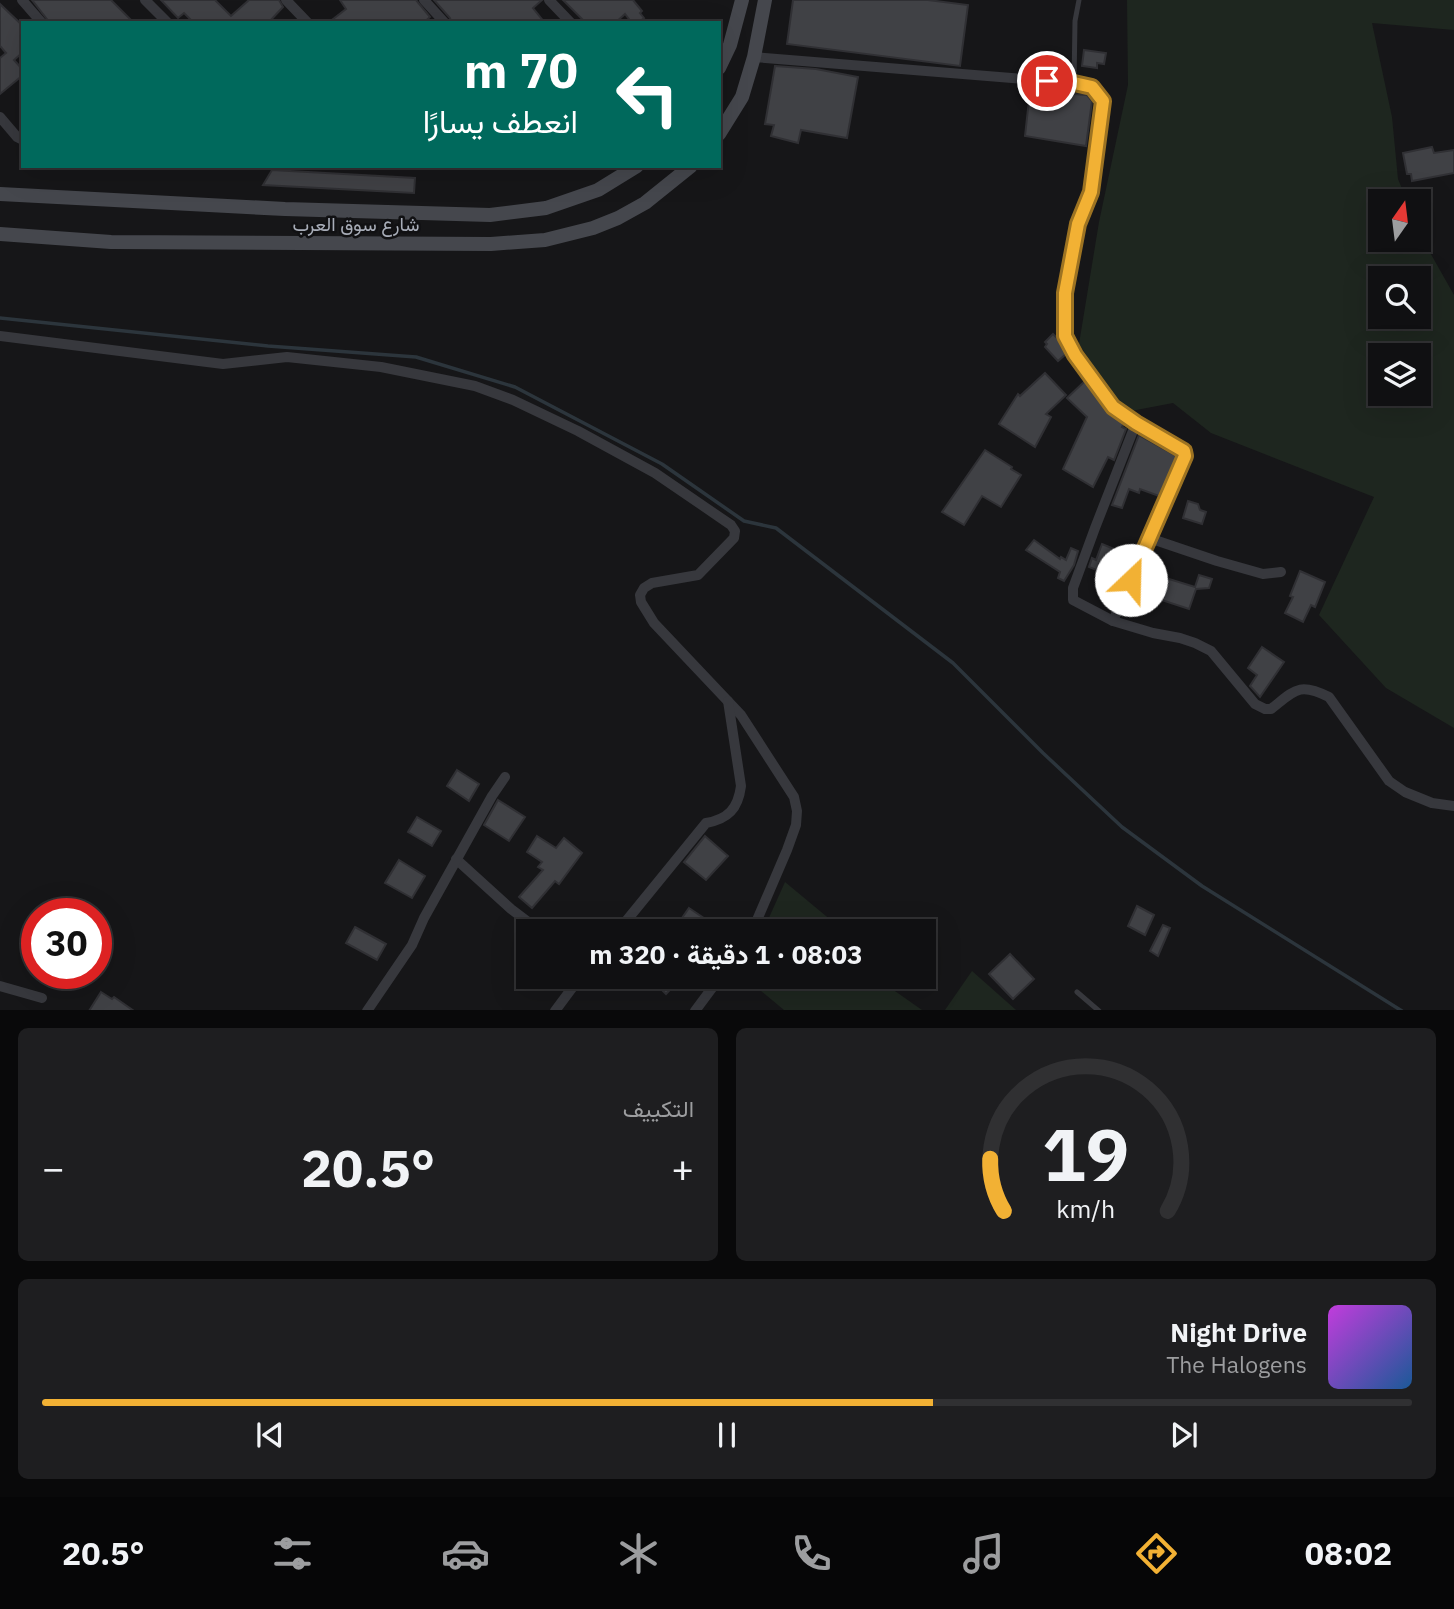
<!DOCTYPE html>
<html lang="ar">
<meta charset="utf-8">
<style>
body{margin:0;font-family:"IBM Plex Sans",Vazirmatn,sans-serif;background:#1e1e20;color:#f1f3f6;direction:rtl;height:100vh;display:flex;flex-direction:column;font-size:26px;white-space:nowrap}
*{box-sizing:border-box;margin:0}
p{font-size:23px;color:#9c9d9f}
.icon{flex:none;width:38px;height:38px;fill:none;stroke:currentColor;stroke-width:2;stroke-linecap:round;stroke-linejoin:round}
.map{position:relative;height:1010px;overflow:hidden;direction:ltr}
.drawer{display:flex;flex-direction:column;gap:18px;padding:18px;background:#09090a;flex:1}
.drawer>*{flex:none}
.hud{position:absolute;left:21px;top:21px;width:700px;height:147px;border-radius:0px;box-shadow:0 7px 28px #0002,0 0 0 2px #303032;direction:rtl;background:#00695c;color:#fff;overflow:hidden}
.needle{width:46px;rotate:14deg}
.tools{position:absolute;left:1368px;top:189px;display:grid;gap:14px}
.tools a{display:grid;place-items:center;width:63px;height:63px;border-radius:0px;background:#101012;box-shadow:0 7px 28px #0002,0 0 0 2px #303032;font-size:35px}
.speed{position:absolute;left:21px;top:898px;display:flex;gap:14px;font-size:35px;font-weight:700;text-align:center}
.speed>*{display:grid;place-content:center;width:91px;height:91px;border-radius:50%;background:#101012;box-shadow:0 7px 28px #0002,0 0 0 2px #303032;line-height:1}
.speed .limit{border:10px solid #d22;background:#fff;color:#111}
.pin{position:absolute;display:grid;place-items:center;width:60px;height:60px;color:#fff;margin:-30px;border:4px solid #fff;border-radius:50%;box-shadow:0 2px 7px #0007}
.me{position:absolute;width:77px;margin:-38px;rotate:24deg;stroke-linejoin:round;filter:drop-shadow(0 0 5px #0008)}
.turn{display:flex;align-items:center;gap:24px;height:147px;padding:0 28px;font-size:32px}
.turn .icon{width:91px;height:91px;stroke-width:2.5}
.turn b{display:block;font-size:49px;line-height:60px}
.big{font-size:52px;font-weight:700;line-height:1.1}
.drawer .card{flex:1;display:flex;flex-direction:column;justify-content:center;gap:10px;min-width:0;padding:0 24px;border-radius:10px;background:#1e1e20}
.drawer .dial{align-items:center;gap:0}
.dial svg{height:182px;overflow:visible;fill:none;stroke:#303032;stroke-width:7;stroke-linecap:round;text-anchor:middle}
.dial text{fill:#f1f3f6;stroke:none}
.song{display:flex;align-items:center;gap:21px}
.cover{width:84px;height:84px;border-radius:10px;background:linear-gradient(135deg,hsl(290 70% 55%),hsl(210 70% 35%))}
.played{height:7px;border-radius:4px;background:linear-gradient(90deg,#f2b134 65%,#303032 65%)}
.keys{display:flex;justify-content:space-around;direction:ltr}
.heat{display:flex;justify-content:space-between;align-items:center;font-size:38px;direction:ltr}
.drawer .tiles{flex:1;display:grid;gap:18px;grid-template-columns:1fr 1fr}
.card:last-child{grid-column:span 2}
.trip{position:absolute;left:516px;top:919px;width:420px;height:70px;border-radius:0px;background:#101012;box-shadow:0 7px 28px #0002,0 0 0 2px #303032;font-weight:700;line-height:70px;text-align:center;direction:rtl}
.menu{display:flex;height:112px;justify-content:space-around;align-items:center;background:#060607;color:#9c9d9f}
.menu .icon{width:49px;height:49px}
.menu .on{color:#f2b134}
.menu b{font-size:32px;color:#f1f3f6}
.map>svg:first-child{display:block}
.green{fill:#1e261f;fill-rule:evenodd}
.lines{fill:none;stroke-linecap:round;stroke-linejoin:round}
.stream{stroke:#2c353c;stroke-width:3.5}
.building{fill:#404145;stroke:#303034;stroke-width:2}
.service{stroke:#37383d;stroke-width:5}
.minor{stroke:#37383d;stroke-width:10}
.secondary{stroke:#45474d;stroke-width:14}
.route-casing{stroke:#9d7322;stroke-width:18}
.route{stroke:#f2b134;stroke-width:12}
.labels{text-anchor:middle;stroke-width:5;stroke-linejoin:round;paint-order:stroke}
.street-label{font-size:19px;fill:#a8adb8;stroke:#111113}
</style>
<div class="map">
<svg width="1454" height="1011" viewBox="0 0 1454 1011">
<rect width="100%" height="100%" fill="#161618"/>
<g class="green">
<path d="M1127 0H1454V30L1372 23 1392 117 1398 179 1407 201H1381V240H1419V233L1454 295V728L1386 688 1319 615 1374 497 1211 433 1173 403 1131 411 1116 401 1079 344 1099 222 1128 85ZM1381 278H1419V317H1381ZM1381 355H1419V394H1381Z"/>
<path d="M785 882 844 931H763Z"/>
<path d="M972 971 1016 1010H945Z"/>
<path d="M744 977H875L922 1010H784Z"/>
</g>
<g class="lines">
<path class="stream" d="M0 318 268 346 416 357 515 387 662 464 744 521 776 528 953 663 1043 753 1122 827 1202 886 1402 1011"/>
</g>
<g class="building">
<path d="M32 0H111L134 23H50Z"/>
<path d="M161 0H215L231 16 249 0H279L283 7 268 23H194L184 13 178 18Z"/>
<path d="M340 0H416L430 17 423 23H328L346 9Z"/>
<path d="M434 0H542L533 8 545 23H452L450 18Z"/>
<path d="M563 0H633L642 11 640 13 644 18 638 23H632L625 14 615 23H586Z"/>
<path d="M793 0H928L968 5 960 66 787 44Z"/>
<path d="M0 4 23 26V52L14 60 23 70V75L0 94V58L6 53 0 46Z"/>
<path d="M1084 50 1106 53 1104 64 1097 63V68L1082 66Z"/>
<path d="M775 66 816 69 858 77 847 138 801 130 798 143 771 136 774 125 765 124Z"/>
<path d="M1030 91 1087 95 1092 101 1086 146 1025 136Z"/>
<path d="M1432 147 1434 153 1454 150V173L1412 181 1411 174H1407L1403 153Z"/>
<path d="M272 170 415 178 414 193 263 185Z"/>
<path d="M1053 334 1058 339 1066 354 1058 361 1045 347 1047 344 1045 342Z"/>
<path d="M1045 373 1066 395 1046 414 1051 417 1035 447 999 424 1018 394 1020 396Z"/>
<path d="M1085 381 1107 412 1124 423 1122 427 1126 429 1114 460 1108 457 1093 487 1063 469 1087 417 1067 398Z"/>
<path d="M1139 435 1177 456 1159 496 1140 489 1139 493 1129 489 1122 508 1112 505Z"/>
<path d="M985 450 1012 467 1011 469 1021 475 1001 507 982 496 964 525 942 512Z"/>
<path d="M1188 501 1198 504 1200 510 1206 512 1202 524 1183 518Z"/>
<path d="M1034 540 1060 559 1061 557 1066 560 1071 548 1078 551 1074 565 1064 581 1058 578 1060 572 1026 550Z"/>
<path d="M1102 544 1131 556 1127 565 1129 566 1123 581 1089 567 1092 558 1096 560Z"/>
<path d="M1143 571 1195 587 1199 575 1212 579 1209 588 1196 589 1189 609 1137 592 1139 587 1136 586Z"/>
<path d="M1300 571 1325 582 1315 607 1311 605 1303 622 1285 613 1293 597 1290 596Z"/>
<path d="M1262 647 1284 662 1260 697 1250 686 1257 675 1248 668Z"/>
<path d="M457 770 479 784 469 801 447 786Z"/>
<path d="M498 800 525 817 509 841 484 825Z"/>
<path d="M417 817 441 831 432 846 408 832Z"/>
<path d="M537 836 556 848 564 838 582 853 559 884 555 881 532 908 519 897 543 870 538 867 542 862 527 852Z"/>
<path d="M705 836 728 856 706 880 684 862Z"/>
<path d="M399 860 425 876 412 898 385 883Z"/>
<path d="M1137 906 1154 915 1145 935 1128 926Z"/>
<path d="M689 908 723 931H673Z"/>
<path d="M1163 925 1170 928 1158 956 1150 951Z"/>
<path d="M355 927 386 944 377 960 346 943Z"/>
<path d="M1010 954 1034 979 1013 999 989 974Z"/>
<path d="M648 976H672L678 981 666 994Z"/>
<path d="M101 992 112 999 114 997 134 1011H89Z"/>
</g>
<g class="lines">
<g class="service">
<path d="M1074 83 1075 21 1079 0"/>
<path d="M1077 992 1099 1011"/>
</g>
<g class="minor">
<path d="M22 0 42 23"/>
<path d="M145 0 168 23"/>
<path d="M286 0 308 23"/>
<path d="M424 0 445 23"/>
<path d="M549 0 571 23"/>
<path d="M754 57 1074 83 1092 87 1103 101 1091 192 1078 224 1065 293V336L1075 355 1113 407 1136 423 1184 451 1185 456 1113 621"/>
<path d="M0 117 17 137 23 140"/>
<path d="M0 336 223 364 287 357 381 367 475 386 513 400 578 431 655 473 731 525 735 531 734 538 698 575 652 583 644 588 640 595 641 602 654 623 741 715 794 797 797 811 796 825 787 850 757 920 750 931"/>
<path d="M1136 423 1095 528 1073 588V600L1113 621 1153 633 1180 638 1195 643 1211 651 1255 704 1265 709H1271C1295 690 1299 682 1329 697L1389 781 1405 792 1432 803 1454 806"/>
<path d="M1149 538 1217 561 1263 574 1281 572"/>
<path d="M456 859 511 909 540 931"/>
<path d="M618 931 706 823C728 819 738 809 741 786L728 701"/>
<path d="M0 986 42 998"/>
<path d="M367 1011 412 945 424 918 492 796 505 777"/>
<path d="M555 1011 581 976"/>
<path d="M695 1011 721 976"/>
</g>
<g class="secondary">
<path d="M719 68 730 45 742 0"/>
<path d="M719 134 742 97 754 57 765 0"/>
<path d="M0 194 285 209 490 215 546 208 598 190 637 166"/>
<path d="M0 234 111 242 491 244 545 240 593 228 618 218 645 203 691 166"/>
</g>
</g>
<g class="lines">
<defs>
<path id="route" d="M1047 81 1074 83 1092 87 1103 101 1091 192 1078 224 1065 293V336L1075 355 1113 407 1136 423 1184 451 1185 456 1131 580"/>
</defs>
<use href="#route" class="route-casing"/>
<use href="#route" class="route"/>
</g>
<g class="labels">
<g class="street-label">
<text x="356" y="231">شارع سوق العرب</text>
</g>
</g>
</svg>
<div class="tools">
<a><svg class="needle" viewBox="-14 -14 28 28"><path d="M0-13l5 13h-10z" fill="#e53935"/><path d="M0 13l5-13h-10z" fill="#9c9d9f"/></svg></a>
<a><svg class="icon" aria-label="search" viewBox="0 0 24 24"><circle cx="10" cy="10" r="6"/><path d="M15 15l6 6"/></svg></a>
<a><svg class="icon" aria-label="layers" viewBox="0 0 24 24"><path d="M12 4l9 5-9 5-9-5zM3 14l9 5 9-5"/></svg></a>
</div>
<div class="speed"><div class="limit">30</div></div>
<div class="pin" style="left:1047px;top:81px;background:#d93025"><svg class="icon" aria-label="arrive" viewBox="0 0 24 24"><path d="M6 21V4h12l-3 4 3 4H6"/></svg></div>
<svg class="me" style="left:1131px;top:580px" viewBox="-20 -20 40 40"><circle r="19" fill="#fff"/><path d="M0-13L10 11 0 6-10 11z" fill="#f2b134"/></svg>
<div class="trip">08:03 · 1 دقيقة · 320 m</div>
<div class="hud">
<div class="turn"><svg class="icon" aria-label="left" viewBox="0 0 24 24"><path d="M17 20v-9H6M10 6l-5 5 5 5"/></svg><div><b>70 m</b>انعطف يسارًا</div></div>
</div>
</div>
<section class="drawer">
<div class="tiles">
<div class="card dial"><svg viewBox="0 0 100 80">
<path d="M14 69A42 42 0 1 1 86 69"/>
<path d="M14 69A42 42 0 0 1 8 46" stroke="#f2b134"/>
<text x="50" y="56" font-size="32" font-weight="700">19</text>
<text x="50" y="72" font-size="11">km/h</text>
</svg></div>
<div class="card"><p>التكييف</p>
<div class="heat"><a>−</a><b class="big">20.5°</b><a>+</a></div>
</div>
<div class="card">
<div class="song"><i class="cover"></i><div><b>Night Drive</b><p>The Halogens</p></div></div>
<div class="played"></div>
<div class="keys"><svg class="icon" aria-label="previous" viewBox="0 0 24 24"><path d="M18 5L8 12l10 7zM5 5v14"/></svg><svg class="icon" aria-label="pause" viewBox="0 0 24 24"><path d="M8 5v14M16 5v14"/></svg><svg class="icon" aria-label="next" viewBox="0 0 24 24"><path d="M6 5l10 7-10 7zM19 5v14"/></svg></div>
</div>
</div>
</section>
<nav class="menu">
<b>08:02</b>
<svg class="icon on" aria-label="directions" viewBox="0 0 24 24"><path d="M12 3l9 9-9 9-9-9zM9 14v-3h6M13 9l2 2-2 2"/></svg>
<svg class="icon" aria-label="music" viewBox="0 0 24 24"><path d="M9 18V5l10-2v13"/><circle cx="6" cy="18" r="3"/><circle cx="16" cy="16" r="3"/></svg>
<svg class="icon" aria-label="phone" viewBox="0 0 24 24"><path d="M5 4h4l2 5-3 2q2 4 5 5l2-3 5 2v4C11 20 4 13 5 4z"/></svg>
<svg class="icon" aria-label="climate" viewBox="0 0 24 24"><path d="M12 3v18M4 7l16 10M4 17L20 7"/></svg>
<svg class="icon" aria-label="car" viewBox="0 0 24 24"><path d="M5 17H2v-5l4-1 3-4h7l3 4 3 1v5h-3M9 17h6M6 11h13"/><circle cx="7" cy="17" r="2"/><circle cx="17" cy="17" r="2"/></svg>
<svg class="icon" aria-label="filters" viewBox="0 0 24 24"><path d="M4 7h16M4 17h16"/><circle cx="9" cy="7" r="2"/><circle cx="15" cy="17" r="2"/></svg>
<b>20.5°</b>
</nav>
